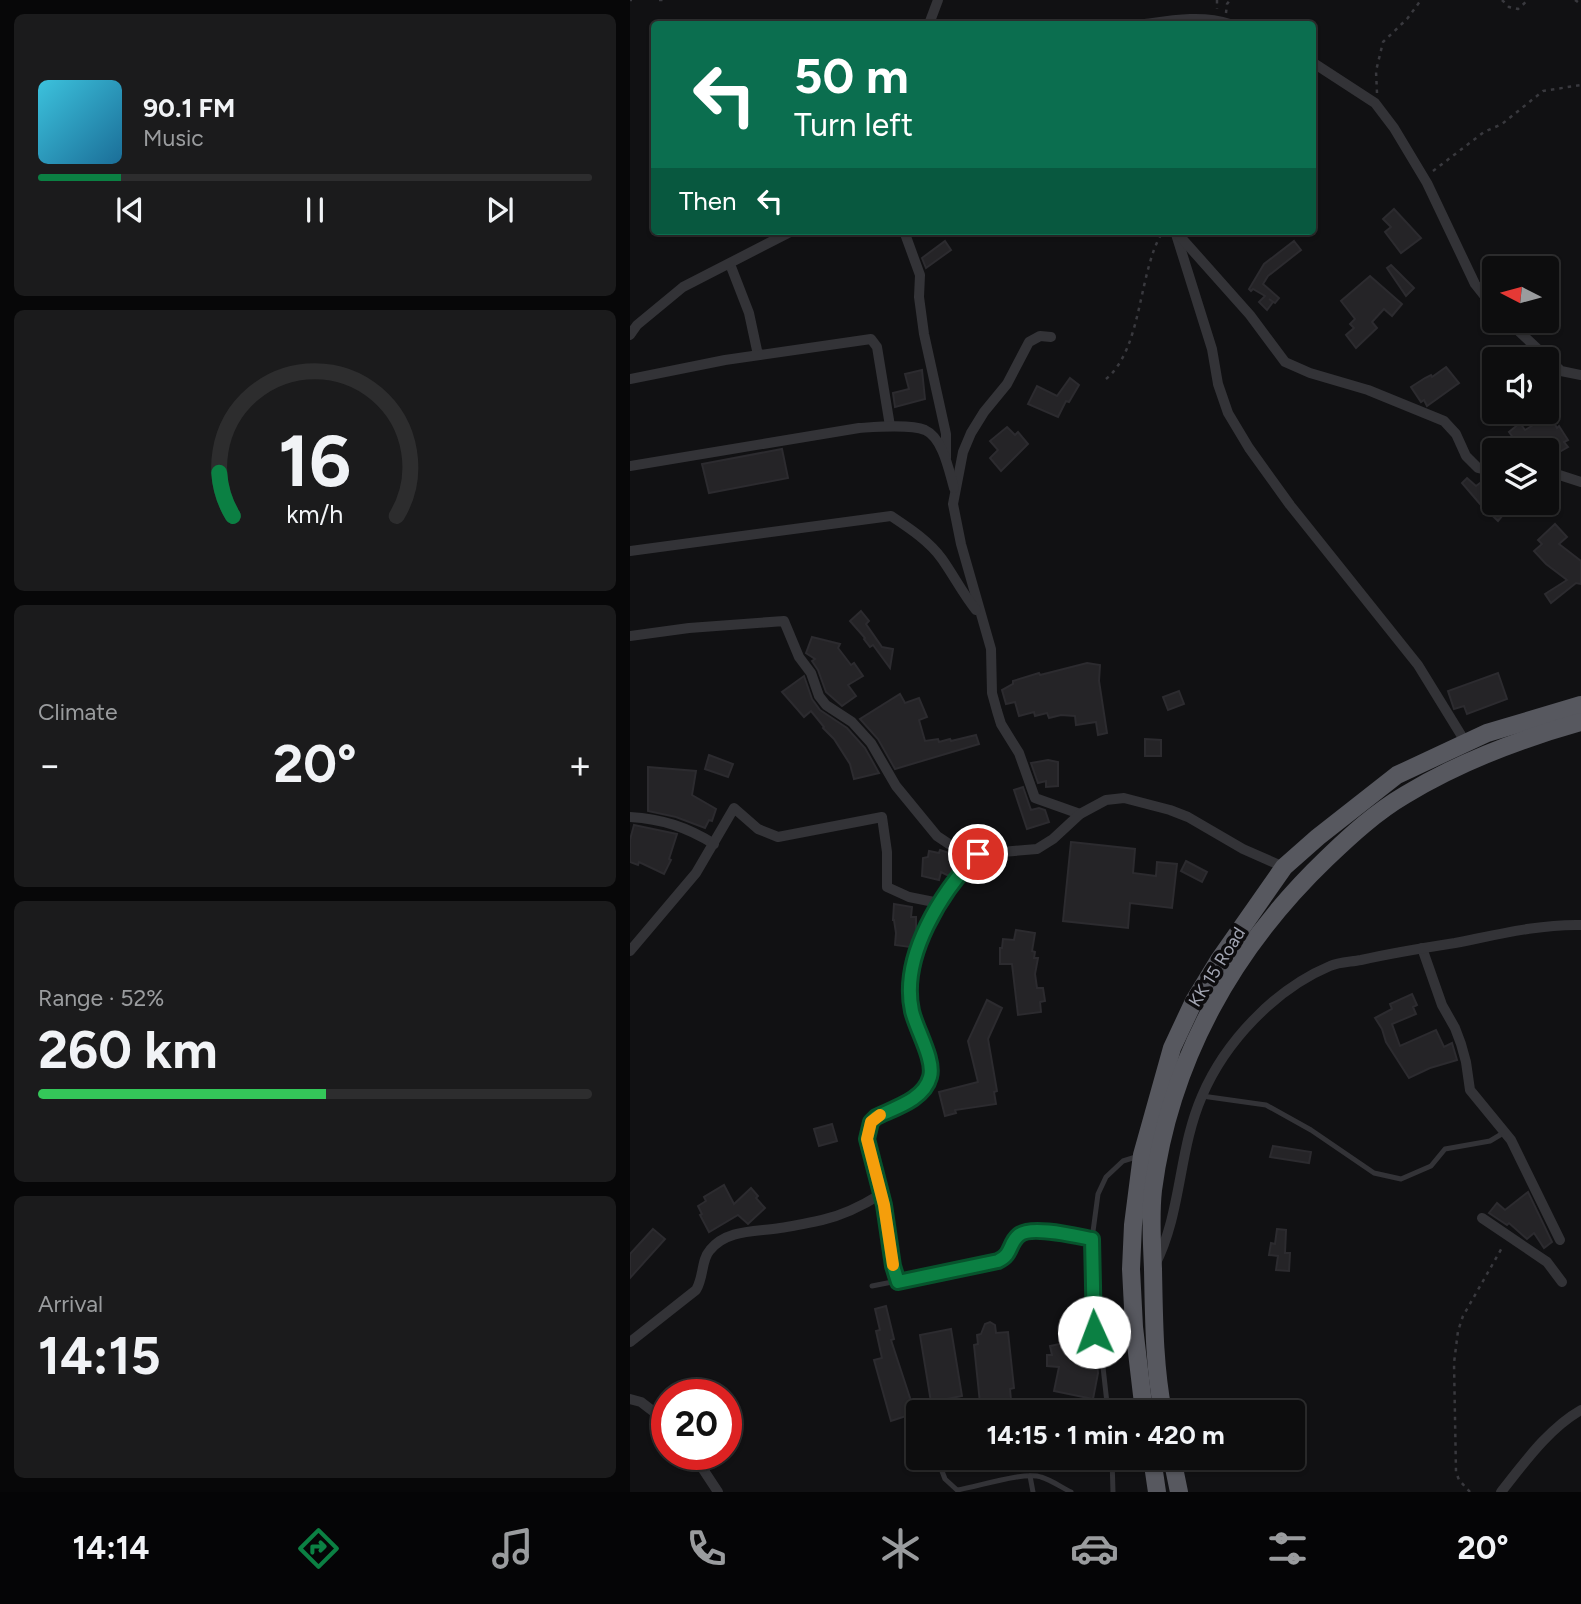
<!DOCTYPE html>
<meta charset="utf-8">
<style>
body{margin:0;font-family:Figtree,sans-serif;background:#1b1b1c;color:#f1f3f6;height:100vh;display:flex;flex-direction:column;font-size:26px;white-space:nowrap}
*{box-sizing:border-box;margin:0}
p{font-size:23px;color:#9a9c9e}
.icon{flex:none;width:38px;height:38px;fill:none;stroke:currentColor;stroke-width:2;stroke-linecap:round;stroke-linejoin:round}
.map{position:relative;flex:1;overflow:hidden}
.details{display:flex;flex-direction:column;gap:14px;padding:14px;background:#070708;width:630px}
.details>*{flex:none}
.guide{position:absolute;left:21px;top:21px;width:665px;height:214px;border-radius:7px;box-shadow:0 2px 5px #0004,0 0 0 2px #2d2d2e;background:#0b6e4f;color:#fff;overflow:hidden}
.needle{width:46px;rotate:276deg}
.fabs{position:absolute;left:852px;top:256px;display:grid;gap:14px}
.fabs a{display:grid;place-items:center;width:77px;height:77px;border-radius:7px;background:#0d0d0e;box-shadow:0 2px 5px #0004,0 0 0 2px #2d2d2e;font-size:35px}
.speed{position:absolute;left:21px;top:1379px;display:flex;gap:14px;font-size:35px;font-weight:700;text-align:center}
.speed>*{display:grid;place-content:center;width:91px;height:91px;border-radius:50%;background:#0d0d0e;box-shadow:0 2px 5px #0004,0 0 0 2px #2d2d2e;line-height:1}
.speed .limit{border:10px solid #d22;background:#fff;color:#111}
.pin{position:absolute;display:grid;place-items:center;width:60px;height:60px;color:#fff;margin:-30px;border:4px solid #fff;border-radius:50%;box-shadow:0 2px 7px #0007}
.me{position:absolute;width:77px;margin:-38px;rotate:358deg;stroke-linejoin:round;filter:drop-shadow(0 0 5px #0008)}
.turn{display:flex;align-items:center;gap:24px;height:147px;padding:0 28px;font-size:32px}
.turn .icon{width:91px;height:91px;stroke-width:2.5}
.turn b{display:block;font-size:49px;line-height:60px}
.then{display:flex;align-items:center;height:66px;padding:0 28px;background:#0003;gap:14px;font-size:26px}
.big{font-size:52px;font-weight:700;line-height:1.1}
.details .widget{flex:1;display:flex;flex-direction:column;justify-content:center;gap:10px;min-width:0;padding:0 24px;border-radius:10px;background:#1b1b1c}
.details .dial{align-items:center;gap:0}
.dial svg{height:182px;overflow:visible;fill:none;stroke:#2d2d2e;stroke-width:7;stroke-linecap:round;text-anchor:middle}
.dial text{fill:#f1f3f6;stroke:none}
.song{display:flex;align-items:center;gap:21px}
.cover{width:84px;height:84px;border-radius:10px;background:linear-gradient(135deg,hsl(190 70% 55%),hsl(200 70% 35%))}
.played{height:7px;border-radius:4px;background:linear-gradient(90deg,#0b8043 15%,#2d2d2e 15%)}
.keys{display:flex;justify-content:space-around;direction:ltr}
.heat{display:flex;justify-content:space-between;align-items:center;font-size:38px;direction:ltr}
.charge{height:10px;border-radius:5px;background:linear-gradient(90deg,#34c759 52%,#2d2d2e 0)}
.trip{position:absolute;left:276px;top:1400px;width:399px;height:70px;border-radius:7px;background:#0d0d0e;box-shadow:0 2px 5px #0004,0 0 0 2px #2d2d2e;font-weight:700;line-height:70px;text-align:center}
.tab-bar{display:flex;height:112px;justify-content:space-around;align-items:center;background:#050506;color:#9a9c9e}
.tab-bar .icon{width:49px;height:49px}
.tab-bar .active{color:#0b8043}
.tab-bar b{font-size:32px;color:#f1f3f6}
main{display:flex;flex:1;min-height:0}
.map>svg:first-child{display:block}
.building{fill:#252427;stroke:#2c2b2f;stroke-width:2}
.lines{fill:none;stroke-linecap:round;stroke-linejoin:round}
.path{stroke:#39393e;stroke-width:2.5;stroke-dasharray:3.5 5;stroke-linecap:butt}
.service{stroke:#333337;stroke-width:5}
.minor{stroke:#333337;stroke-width:10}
.trunk{stroke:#57585f;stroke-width:18}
.route-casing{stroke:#07532c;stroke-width:18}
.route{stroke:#0b8043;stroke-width:12}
.slow{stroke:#f59e0b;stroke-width:12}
.labels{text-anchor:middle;stroke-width:7;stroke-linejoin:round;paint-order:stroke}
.street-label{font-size:18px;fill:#a3a6b3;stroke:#0d0c0e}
</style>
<main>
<section class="details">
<div class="widget">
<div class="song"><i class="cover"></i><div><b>90.1 FM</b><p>Music</p></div></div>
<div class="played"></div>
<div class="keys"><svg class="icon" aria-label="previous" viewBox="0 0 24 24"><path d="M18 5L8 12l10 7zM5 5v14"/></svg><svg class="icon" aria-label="pause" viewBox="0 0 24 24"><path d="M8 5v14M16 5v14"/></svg><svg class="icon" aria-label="next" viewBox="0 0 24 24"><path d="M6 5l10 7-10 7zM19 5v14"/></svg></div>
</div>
<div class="widget dial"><svg viewBox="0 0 100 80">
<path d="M14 69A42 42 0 1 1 86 69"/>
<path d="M14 69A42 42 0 0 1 8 50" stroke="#0b8043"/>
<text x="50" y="56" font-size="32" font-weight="700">16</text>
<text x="50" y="72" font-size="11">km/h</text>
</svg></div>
<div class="widget"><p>Climate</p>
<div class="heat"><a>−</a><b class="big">20°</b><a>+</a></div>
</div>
<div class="widget"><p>Range · 52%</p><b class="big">260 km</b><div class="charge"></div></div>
<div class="widget"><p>Arrival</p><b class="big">14:15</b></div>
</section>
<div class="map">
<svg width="951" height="1492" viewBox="0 0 951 1492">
<rect width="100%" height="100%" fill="#111113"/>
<g class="building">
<path d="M764 209 791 238 771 253 755 232 761 227 753 219Z"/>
<path d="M315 241 321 250 296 268 292 258Z"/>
<path d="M664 241 671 250 638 276 633 284 649 298 645 303 639 299 643 302 637 310 629 302 635 296 623 289 621 291 619 289 634 264Z"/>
<path d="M761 265 784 288 776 296 757 268Z"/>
<path d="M740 276 772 304 762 316 754 309 742 322 747 328 726 348 716 335 724 328 720 324 725 319 711 301Z"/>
<path d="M816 367 829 383 797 406 794 400 791 402 781 387 795 378 801 375 802 377Z"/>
<path d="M292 370 295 399 265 407 263 393 279 389 275 374Z"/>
<path d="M440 378 449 385 439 402 436 401 428 417 398 404 407 386 427 396Z"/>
<path d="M915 418 918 424 923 421 927 428 929 426 938 440 934 442 938 447 917 459V450H892L879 432 890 423 895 430Z"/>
<path d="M377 427 385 435 388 432 398 444 371 471 360 458 368 450 360 441Z"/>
<path d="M152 449 158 478 79 493 72 464Z"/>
<path d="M837 478 846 486 850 483 854 487 857 484 863 492 857 497 873 511V515L868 521 850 504 832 483Z"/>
<path d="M925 524 937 537 929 544 951 561V584L946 583 921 603 915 594 937 580 916 564 904 551 912 544 908 540Z"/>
<path d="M231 611 239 621 236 624 252 647 263 649 260 668 243 645 240 647 234 639 235 638 220 621Z"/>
<path d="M182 637 210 644 208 648 221 665 224 663 233 676 218 685 226 696 212 706 196 692 188 670 182 661 185 659 176 653Z"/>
<path d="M457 663 470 665 469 681 477 733 468 735 466 722 446 725 445 716 431 715 419 718 417 713 405 716 404 712 389 716 385 702 376 704 372 690 383 684V681L409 673 410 675Z"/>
<path d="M868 673 877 699 837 714 834 706 824 709 818 691Z"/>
<path d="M174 676 182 699 190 710 217 728 235 748 249 773 224 779 220 764 204 739 193 728 194 727 181 711 174 717 152 692Z"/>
<path d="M549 691 554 704 538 710 533 697Z"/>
<path d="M270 694 275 703 289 698 297 717 289 720 295 741 308 739 309 742 320 739 321 741 346 735 349 744 265 769 248 739 230 719Z"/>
<path d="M515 739 531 740V756H515Z"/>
<path d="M79 755 103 764 98 777 75 769Z"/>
<path d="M418 760 428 762V786L416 787V781L408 783 401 763Z"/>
<path d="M18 767 66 771 62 795 86 809 82 821 79 820 75 828 46 817 18 811Z"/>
<path d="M393 787 401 810 409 808 415 810 419 822 397 829 384 790Z"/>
<path d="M4 825 47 834 39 859 41 860 34 874 9 862 8 865 0 862V840Z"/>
<path d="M441 842 505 849 503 873 526 876 527 862 547 864 542 908 500 903 498 928 433 921Z"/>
<path d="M310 850 334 858 319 876 311 872 309 880 292 876 293 858 298 857 299 851 309 853Z"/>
<path d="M556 861 577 872 572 882 551 871Z"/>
<path d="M264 904 282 907 281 917H286V933L280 947 265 945 266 933 264 920H263Z"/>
<path d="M386 930 405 933 402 951 405 952 404 958H408L405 974 407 988H413L415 1001 410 1002 411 1012 388 1015 382 964H370V948H372L373 939 384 940Z"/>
<path d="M782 994 787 1005 783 1007 786 1014 762 1024 770 1046 806 1030 814 1047 822 1043 827 1060 800 1068 779 1078 756 1042 752 1029 745 1018 762 1009 760 1004Z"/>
<path d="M357 1000 372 1008 358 1039 367 1091 364 1092 366 1104 325 1110 326 1113 315 1116 309 1092 348 1082 338 1041Z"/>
<path d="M202 1124 207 1141 189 1146 184 1129Z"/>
<path d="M643 1146 681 1152 679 1163 640 1157Z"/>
<path d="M94 1185 104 1204 121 1188 128 1196 126 1198 135 1208 118 1224 108 1215 79 1232 70 1215 72 1214 68 1206 76 1201 74 1197Z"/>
<path d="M898 1192 922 1242 914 1248 904 1233 897 1239 879 1223 877 1225 859 1213 867 1203 875 1210Z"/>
<path d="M23 1229 35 1239 0 1278V1254Z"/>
<path d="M647 1229 656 1230 655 1253H660L659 1271 646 1270 648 1256 639 1255 641 1243 645 1244Z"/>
<path d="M256 1306 264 1339 261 1340 285 1413 261 1421 244 1360 252 1358 246 1331 250 1330 245 1309Z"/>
<path d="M360 1322 365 1325 366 1333 378 1332 384 1388 380 1389 381 1400 350 1403 344 1345 348 1344 347 1335 351 1334 355 1324Z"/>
<path d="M321 1329 332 1396 301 1402 290 1335Z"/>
<path d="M444 1341 448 1360 467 1364 468 1373 463 1399 424 1391 429 1367 417 1366V1355H422L420 1346Z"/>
</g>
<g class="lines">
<g class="path">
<path d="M0 0H2"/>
<path d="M29 0H37"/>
<path d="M587 0V9"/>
<path d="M872 0 879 7 888 9 898 0"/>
<path d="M945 0 951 4"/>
<path d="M596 13 597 4 600 0"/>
<path d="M747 93 746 71 753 42 777 19 791 0"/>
<path d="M803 171 854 132 872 124 913 91 951 85"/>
<path d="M476 379C513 348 508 271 533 231"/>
<path d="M840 1492 829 1480 826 1472 824 1363 828 1331 833 1316 873 1246"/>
</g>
<g class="service">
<path d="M572 1096 636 1105 681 1130 744 1173 771 1179 801 1166 815 1149 860 1141 875 1132"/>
<path d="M242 1286 368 1261C383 1254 378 1244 389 1235 401 1225 446 1236 462 1239"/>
<path d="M478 1412 472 1358 464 1341 462 1239 468 1194 476 1177 493 1161 509 1156"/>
<path d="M307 1458 315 1479 327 1490C347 1487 395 1471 411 1477 421 1480 431 1487 441 1492"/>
<path d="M482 1458 483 1492"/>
<path d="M400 1476 403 1492"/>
</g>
<g class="minor">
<path d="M299 24 308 0"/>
<path d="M515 24C543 20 573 15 600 24"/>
<path d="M682 62 745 103 764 128 797 183 845 284 864 308"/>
<path d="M274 231 290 275 289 297 294 334 316 434V458"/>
<path d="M545 231 582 349 588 384 598 413 619 448 660 505 788 665 836 743"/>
<path d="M547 233 620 315 655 362 680 373 738 390 814 421 826 434 836 456 848 468 864 472"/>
<path d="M100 264 119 313 128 355"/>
<path d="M877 320 931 371 951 375"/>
<path d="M0 335 7 325 53 287 162 231"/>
<path d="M421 337 410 336 399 342 377 384 354 412 341 433 333 452 323 504 331 544 361 649 362 693 367 711 371 724 389 753 405 798 450 814"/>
<path d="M0 379 95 360 241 339 247 347 260 426"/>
<path d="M0 466 229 428C246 427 280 424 295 430 313 438 319 471 324 488"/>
<path d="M917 471 951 482"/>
<path d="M0 551 261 516C279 528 299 541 312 559 324 576 333 594 346 610"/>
<path d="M0 636 59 628 154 621 169 657 181 673 189 696 196 705 222 722 241 743 266 786 307 836 319 844 348 854"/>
<path d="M0 817C32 819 57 827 84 844"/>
<path d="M792 948 812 1005 825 1028 831 1044 836 1062 840 1090 881 1140 930 1240"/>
<path d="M0 951 66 873 104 808 128 829 148 837 252 817 257 852V887L279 897 309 903"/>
<path d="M852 1218 917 1262 932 1282"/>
<path d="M525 1265C552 1212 548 1151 572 1096 595 1042 645 989 700 966 709 962 721 962 731 960 762 953 793 948 825 943 866 935 909 924 951 925"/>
<path d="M268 1282 263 1266 254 1205 237 1139 241 1122 245 1117C264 1108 294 1100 300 1077 305 1060 286 1029 282 1011 270 956 312 891 348 854L407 849 423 839 450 814 476 800 494 798 540 810 558 817 613 849 654 867"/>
<path d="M0 1342 66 1290C74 1277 71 1260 80 1250 97 1229 126 1232 150 1228 164 1226 178 1223 192 1220 214 1215 232 1206 251 1194"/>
<path d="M0 1399 11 1402 37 1422"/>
<path d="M63 1454 88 1492"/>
<path d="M871 1492C894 1463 919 1428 951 1410"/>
</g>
<g class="trunk">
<path d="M514 1412 504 1327 501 1269 503 1225 512 1155 542 1048 564 1001 589 960 654 867 688 837 767 775 857 733 951 705"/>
<path d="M533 1412C524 1365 524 1318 523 1269 522 1243 520 1217 523 1190 540 1060 603 948 697 858 721 835 746 812 775 795 829 762 890 739 951 722"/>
<path d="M522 1458 527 1492"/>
<path d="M542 1458 549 1492"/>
</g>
</g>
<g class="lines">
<defs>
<path id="route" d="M348 854C312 891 270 956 282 1011 286 1029 305 1060 300 1077 294 1100 264 1108 246 1117L241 1122 237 1139 254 1205 263 1266 268 1282 368 1261C383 1254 378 1244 389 1235 401 1225 446 1236 462 1239L464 1332"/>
</defs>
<use href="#route" class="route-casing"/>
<use href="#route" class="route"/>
<path class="slow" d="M250 1115 241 1122 237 1139 254 1205 263 1265"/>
</g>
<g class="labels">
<g class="street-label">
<text transform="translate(587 967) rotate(-58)" y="6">KK 15 Road</text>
</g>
</g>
</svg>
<div class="fabs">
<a><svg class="needle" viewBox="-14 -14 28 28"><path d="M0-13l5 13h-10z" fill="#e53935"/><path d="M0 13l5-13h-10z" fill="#9a9c9e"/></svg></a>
<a><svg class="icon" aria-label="sound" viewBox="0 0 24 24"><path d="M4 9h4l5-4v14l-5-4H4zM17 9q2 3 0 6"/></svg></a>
<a><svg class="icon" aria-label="layers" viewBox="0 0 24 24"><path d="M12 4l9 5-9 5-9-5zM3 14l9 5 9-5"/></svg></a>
</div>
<div class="speed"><div class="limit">20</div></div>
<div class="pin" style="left:348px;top:854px;background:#d93025"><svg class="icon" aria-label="arrive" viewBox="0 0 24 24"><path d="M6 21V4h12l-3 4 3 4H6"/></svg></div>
<svg class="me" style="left:464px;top:1332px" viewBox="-20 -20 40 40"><circle r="19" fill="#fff"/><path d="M0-13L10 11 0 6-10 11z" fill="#0b8043"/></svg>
<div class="trip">14:15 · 1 min · 420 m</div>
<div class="guide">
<div class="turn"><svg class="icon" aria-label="left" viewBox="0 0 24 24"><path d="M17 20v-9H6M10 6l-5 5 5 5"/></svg><div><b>50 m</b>Turn left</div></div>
<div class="then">Then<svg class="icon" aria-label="left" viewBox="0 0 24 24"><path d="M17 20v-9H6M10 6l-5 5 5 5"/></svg></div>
</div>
</div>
</main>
<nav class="tab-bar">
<b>14:14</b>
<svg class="icon active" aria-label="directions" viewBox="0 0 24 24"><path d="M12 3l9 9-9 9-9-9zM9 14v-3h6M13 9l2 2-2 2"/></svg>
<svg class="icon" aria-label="music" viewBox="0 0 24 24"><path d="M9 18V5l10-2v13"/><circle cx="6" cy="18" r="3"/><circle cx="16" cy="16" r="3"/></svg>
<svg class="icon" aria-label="phone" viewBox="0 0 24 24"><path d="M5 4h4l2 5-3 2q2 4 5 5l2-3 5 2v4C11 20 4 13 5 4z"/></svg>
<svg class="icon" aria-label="climate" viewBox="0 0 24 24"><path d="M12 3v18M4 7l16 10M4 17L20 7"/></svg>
<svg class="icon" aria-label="car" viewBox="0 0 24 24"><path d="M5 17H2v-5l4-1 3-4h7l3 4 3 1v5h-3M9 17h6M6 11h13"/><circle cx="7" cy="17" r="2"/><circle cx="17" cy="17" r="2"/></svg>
<svg class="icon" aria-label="filters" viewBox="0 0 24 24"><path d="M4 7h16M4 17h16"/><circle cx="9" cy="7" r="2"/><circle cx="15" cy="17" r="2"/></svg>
<b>20°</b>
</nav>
